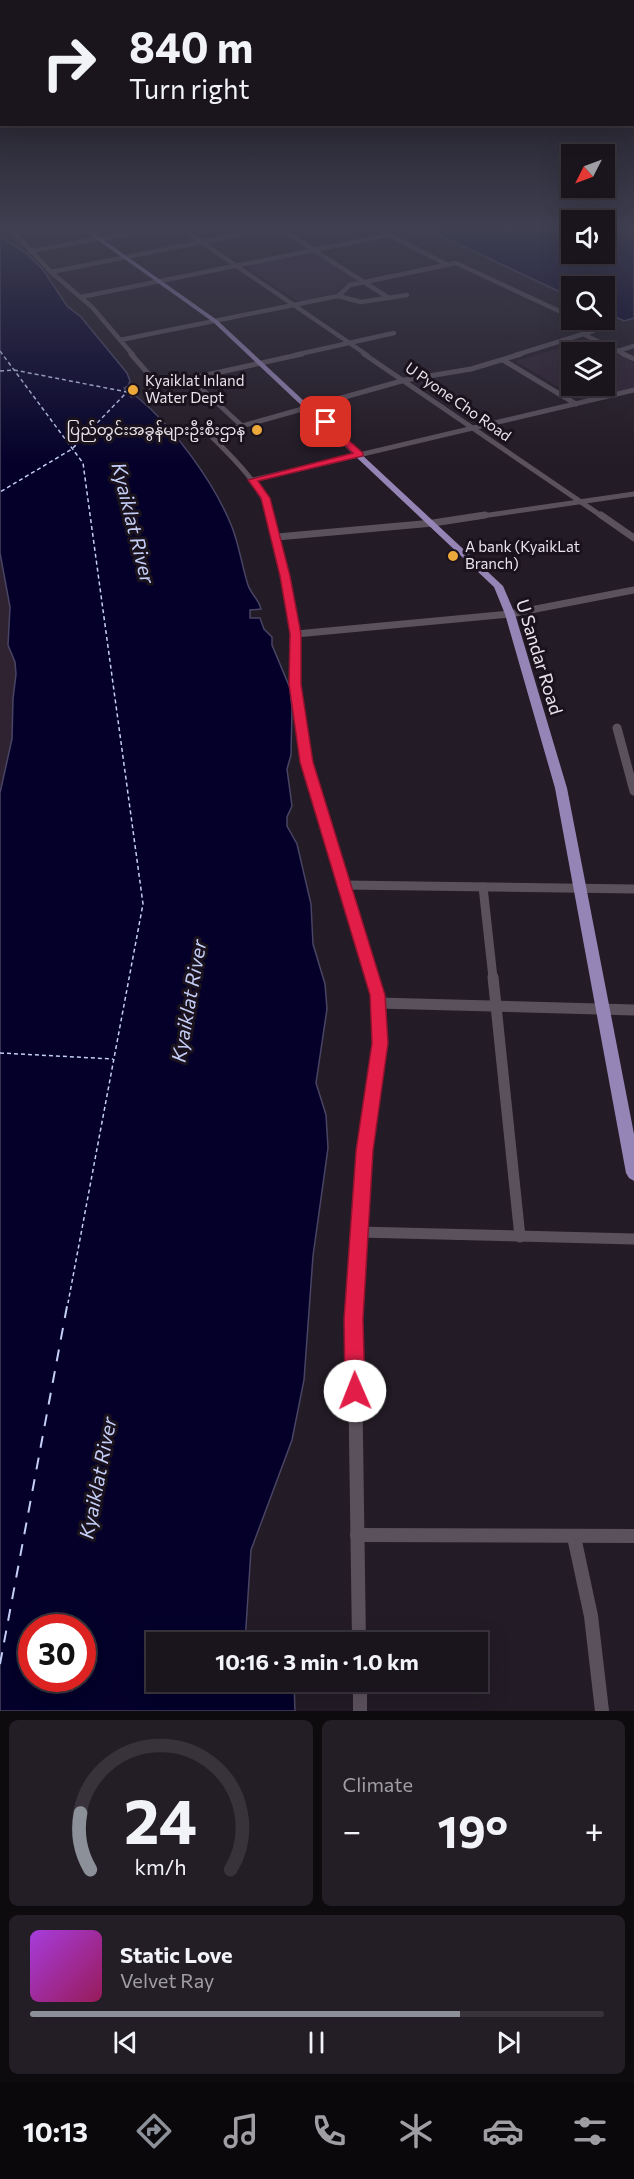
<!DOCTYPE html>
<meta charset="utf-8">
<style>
body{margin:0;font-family:Commissioner,"Noto Sans Myanmar",sans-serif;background:#231d25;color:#f1f3f6;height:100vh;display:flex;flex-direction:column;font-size:22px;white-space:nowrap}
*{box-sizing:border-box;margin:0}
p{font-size:20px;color:#9f9ea3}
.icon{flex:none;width:33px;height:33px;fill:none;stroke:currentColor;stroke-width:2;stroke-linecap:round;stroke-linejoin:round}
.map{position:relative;height:1711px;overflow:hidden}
.drawer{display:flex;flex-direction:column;gap:9px;padding:9px;background:#0e0b0f;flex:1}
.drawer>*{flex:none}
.guide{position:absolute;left:0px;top:0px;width:634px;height:126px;box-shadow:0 6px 24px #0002,0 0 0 2px #38333b;background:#1a141c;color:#f1f3f6;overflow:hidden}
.needle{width:39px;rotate:228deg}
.controls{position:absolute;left:561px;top:144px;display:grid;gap:12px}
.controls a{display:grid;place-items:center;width:54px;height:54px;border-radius:0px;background:#1a141c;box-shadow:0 6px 24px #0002,0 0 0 2px #38333b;font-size:30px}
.speed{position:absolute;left:18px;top:1614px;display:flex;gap:12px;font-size:30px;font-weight:700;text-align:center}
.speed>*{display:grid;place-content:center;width:78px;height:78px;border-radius:50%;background:#1a141c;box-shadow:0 6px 24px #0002,0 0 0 2px #38333b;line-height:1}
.speed .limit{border:9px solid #d22;background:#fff;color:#111}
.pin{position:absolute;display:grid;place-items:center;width:51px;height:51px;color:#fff;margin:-26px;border-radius:12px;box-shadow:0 3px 9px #0006}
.me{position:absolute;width:66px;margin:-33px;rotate:359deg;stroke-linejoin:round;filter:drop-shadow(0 0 4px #0008)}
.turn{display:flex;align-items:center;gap:21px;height:126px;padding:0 30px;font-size:27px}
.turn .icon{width:78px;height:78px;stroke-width:2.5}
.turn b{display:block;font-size:42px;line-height:51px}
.big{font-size:45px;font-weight:700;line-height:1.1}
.drawer .widget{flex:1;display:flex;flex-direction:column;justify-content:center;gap:9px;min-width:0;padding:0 21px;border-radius:9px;background:#231d25}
.drawer .dial{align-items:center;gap:0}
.dial svg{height:156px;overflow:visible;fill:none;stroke:#38333b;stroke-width:7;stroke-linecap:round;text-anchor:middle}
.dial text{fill:#f1f3f6;stroke:none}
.song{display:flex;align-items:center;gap:18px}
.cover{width:72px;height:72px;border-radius:9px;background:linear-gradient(135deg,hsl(280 70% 55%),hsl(330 70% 35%))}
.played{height:6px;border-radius:3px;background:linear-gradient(90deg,#8c9099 75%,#38333b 75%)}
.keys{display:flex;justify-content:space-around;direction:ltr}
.heat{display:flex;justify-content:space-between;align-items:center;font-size:33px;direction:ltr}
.drawer .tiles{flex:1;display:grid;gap:9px;grid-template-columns:1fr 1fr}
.widget:last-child{grid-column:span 2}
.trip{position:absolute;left:146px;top:1632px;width:342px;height:60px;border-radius:0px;background:#1a141c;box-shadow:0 6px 24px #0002,0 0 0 2px #38333b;font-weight:700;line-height:60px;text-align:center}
.menu{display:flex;height:96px;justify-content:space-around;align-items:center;background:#0a080b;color:#9f9ea3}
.menu .icon{width:42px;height:42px}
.menu .on{color:#8c9099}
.menu b{font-size:27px;color:#f1f3f6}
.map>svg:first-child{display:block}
.built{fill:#2f2332;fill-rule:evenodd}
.water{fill:#04002a;stroke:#494464;stroke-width:1.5;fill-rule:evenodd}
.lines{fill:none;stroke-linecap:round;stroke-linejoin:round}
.ferry-far1{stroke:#c4cef7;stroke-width:1.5;stroke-dasharray:4 3;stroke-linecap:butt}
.ferry{stroke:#c4cef7;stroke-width:2;stroke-dasharray:12 10;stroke-linecap:butt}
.minor-far5{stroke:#5b515d;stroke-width:4.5}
.minor-far4{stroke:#5b515d;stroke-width:5}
.minor-far3{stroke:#5b515d;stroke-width:7}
.minor-far2{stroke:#5b515d;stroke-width:9}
.minor-far1{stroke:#5b515d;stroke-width:11}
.minor{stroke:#5b515d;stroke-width:14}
.major{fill:#9585b6;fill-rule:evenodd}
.route{fill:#e11d48;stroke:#92132f;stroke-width:1.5}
.poi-dot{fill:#eda83b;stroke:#1a121c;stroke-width:2}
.labels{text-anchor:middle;stroke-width:6;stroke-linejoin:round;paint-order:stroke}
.far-poi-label{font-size:15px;fill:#eae4eb;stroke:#1a121c;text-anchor:start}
.far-street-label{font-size:15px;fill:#eae4eb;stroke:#1a121c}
.street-label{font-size:18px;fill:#eae4eb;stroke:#1a121c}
.water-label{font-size:20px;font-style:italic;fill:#c4cef7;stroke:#1a121c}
</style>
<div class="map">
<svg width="634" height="1711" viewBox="0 0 634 1711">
<rect width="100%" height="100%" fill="#231b25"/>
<g class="built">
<path d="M315 251 360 280 345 285 333 294 299 302 245 266Z"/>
<path d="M588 340 634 363V387L581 400 515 361ZM572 352H604V386H572Z"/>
<path d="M0 488 47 713 0 840Z"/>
</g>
<g class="water">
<path d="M420 226H571L572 254H604L605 226 634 238V318L624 321 605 312 604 286H572L571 297Z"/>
<path d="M0 236 27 254 44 271 67 306 81 317 127 373 130 381 128 386 124 388 131 397 136 396C173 426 214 482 232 527 239 545 242 566 248 585 251 594 259 600 261 609L250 610V618H260L264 629 272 637V645L290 688 292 709 291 755 287 769 292 806 287 817V826L297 844 311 904 313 944 325 984 327 1009 316 1083 326 1115 328 1148 313 1256 304 1380 292 1440 251 1550 245 1642H156V1682H294L295 1711H0V793L12 739 13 699 16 674 15 662 8 645 10 607 0 553ZM32 1628H82V1678H32Z"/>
</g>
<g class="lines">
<g class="ferry-far1">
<path d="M0 351 83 463 143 904 68 1303"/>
<path d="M0 371 14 370 127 392 72 449 0 492"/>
<path d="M0 1053 113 1059"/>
</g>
<path class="ferry" d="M0 1664 68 1301"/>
<g class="minor-far5">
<path d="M8 226 51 272 92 307 133 355"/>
<path d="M178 226 367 355"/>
<path d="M276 226 389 298"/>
<path d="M371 226 446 264"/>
<path d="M10 228 25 226"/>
<path d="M30 251 172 226"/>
<path d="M51 272 283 226"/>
<path d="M338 296 350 285 456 263 572 317"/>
<path d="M338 296 361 302 407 295"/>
<path d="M81 297 389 235"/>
<path d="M585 335 626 355"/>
<path d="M120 340 338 296"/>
<path d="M618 351 634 346"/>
<path d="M295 355 394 333"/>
<path d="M516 355 593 331 576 320"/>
</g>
<g class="minor-far4">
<path d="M131 354 159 386"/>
<path d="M364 354 603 517"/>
<path d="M623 354 634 359"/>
<path d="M503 360 576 404"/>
<path d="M190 378 241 425"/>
<path d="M147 388 302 354"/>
<path d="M253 480 634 390"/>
<path d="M271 517C260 483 235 460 210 435L405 380 471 369 521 354"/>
<path d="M475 517 634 494"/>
</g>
<g class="minor-far3">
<path d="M270 515 296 634 295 684 301 721"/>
<path d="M601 515 634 538"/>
<path d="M277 537 433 523 485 515"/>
<path d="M296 634 510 614 634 590"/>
</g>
<g class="minor-far2">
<path d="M300 720 307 762 372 978"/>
<path d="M617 728 634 791"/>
<path d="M344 885 634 889"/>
<path d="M483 887 493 978"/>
</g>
<g class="minor-far1">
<path d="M493 977 520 1237"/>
<path d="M378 1003 634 1010"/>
<path d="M359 1232 634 1239"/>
<path d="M354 1303C358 1252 360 1201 365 1151 371 1093 389 1034 372 977"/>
</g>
<g class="minor">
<path d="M354 1301 359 1642"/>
<path d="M357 1535 634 1536"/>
<path d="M574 1537 591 1616 602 1711"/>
<path d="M360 1682V1711"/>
</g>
<path class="major" d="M78 226H84L217 320 503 586 515 614 567 788 634 1134V1181L629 1178 626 1173 555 788 505 614 494 587 213 322Z"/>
</g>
<linearGradient id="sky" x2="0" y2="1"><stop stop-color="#130f14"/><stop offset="0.49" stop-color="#3f3f51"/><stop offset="1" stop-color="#3f3f51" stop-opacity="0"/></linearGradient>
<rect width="634" height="465" fill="url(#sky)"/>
<path class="route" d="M326 420 363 453V456L258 481 270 498 290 576 301 634V684L313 762 385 995 388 1043 373 1151 363 1319 365 1391 362 1398 355 1401 348 1398 345 1391 344 1319 356 1151 372 1043 370 995 300 762 289 684 290 634 280 576 261 498 248 480 353 453 323 424Z"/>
<g class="poi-dot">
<circle cx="133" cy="390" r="6"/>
<circle cx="257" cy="430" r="6"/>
<circle cx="453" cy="556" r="6"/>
</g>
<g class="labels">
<g class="far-poi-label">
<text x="145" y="386">Kyaiklat Inland<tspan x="145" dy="17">Water Dept</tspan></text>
<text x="245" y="435" text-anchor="end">ပြည်တွင်းအခွန်များဦးစီးဌာန</text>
<text x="465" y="552">A bank (KyaikLat<tspan x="465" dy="17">Branch)</tspan></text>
</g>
<g class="far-street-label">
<text transform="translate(458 402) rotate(35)" y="5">U Pyone Cho Road</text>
</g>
<g class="street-label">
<text transform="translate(539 657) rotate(73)" y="6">U Sandar Road</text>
</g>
<g class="water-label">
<text transform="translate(133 523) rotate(76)" y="7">Kyaiklat River</text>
<text transform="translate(189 1001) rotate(-80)" y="7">Kyaiklat River</text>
<text transform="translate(98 1478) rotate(-79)" y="7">Kyaiklat River</text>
</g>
</g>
</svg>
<div class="controls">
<a><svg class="needle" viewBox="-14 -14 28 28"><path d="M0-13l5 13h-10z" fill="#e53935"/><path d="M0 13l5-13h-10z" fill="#9f9ea3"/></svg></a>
<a><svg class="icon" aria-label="sound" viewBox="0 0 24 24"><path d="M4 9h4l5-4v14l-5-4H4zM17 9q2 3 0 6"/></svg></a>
<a><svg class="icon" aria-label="search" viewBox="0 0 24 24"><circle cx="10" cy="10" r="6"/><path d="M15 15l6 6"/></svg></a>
<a><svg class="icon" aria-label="layers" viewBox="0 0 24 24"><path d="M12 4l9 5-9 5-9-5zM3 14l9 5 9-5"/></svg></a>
</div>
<div class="speed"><div class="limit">30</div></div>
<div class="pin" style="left:326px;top:422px;background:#d93025"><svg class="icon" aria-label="arrive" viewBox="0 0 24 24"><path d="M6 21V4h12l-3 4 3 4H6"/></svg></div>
<svg class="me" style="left:355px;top:1391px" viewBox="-20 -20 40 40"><circle r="19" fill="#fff"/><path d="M0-13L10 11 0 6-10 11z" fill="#e11d48"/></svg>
<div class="trip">10:16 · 3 min · 1.0 km</div>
<div class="guide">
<div class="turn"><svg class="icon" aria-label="right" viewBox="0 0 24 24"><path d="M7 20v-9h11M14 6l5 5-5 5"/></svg><div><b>840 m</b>Turn right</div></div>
</div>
</div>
<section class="drawer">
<div class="tiles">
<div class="widget dial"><svg viewBox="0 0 100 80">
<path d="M14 69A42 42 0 1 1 86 69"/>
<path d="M14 69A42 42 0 0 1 9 40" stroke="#8c9099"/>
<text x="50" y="56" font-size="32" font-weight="700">24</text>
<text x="50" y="72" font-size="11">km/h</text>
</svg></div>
<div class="widget"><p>Climate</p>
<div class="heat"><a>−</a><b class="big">19°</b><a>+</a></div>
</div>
<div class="widget">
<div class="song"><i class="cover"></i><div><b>Static Love</b><p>Velvet Ray</p></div></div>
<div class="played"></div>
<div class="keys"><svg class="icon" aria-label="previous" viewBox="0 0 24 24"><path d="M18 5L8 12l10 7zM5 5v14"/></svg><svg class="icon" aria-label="pause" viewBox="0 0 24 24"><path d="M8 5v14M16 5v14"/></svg><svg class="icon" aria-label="next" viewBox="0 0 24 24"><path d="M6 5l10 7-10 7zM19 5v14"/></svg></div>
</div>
</div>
</section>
<nav class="menu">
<b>10:13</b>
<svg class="icon on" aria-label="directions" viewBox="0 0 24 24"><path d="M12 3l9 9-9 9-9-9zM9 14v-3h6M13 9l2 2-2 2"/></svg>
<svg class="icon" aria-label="music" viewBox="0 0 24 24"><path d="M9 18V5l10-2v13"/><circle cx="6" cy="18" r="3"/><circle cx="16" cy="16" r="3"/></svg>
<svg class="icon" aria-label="phone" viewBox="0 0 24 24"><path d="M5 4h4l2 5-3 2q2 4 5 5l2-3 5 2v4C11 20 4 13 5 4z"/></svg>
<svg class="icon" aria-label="climate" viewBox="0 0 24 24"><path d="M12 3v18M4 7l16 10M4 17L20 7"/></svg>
<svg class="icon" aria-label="car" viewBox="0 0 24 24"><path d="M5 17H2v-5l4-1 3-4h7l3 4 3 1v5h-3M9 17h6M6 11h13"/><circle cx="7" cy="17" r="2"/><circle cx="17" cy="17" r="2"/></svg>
<svg class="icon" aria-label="filters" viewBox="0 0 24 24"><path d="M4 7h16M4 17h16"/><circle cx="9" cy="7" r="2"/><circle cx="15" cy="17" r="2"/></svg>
</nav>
